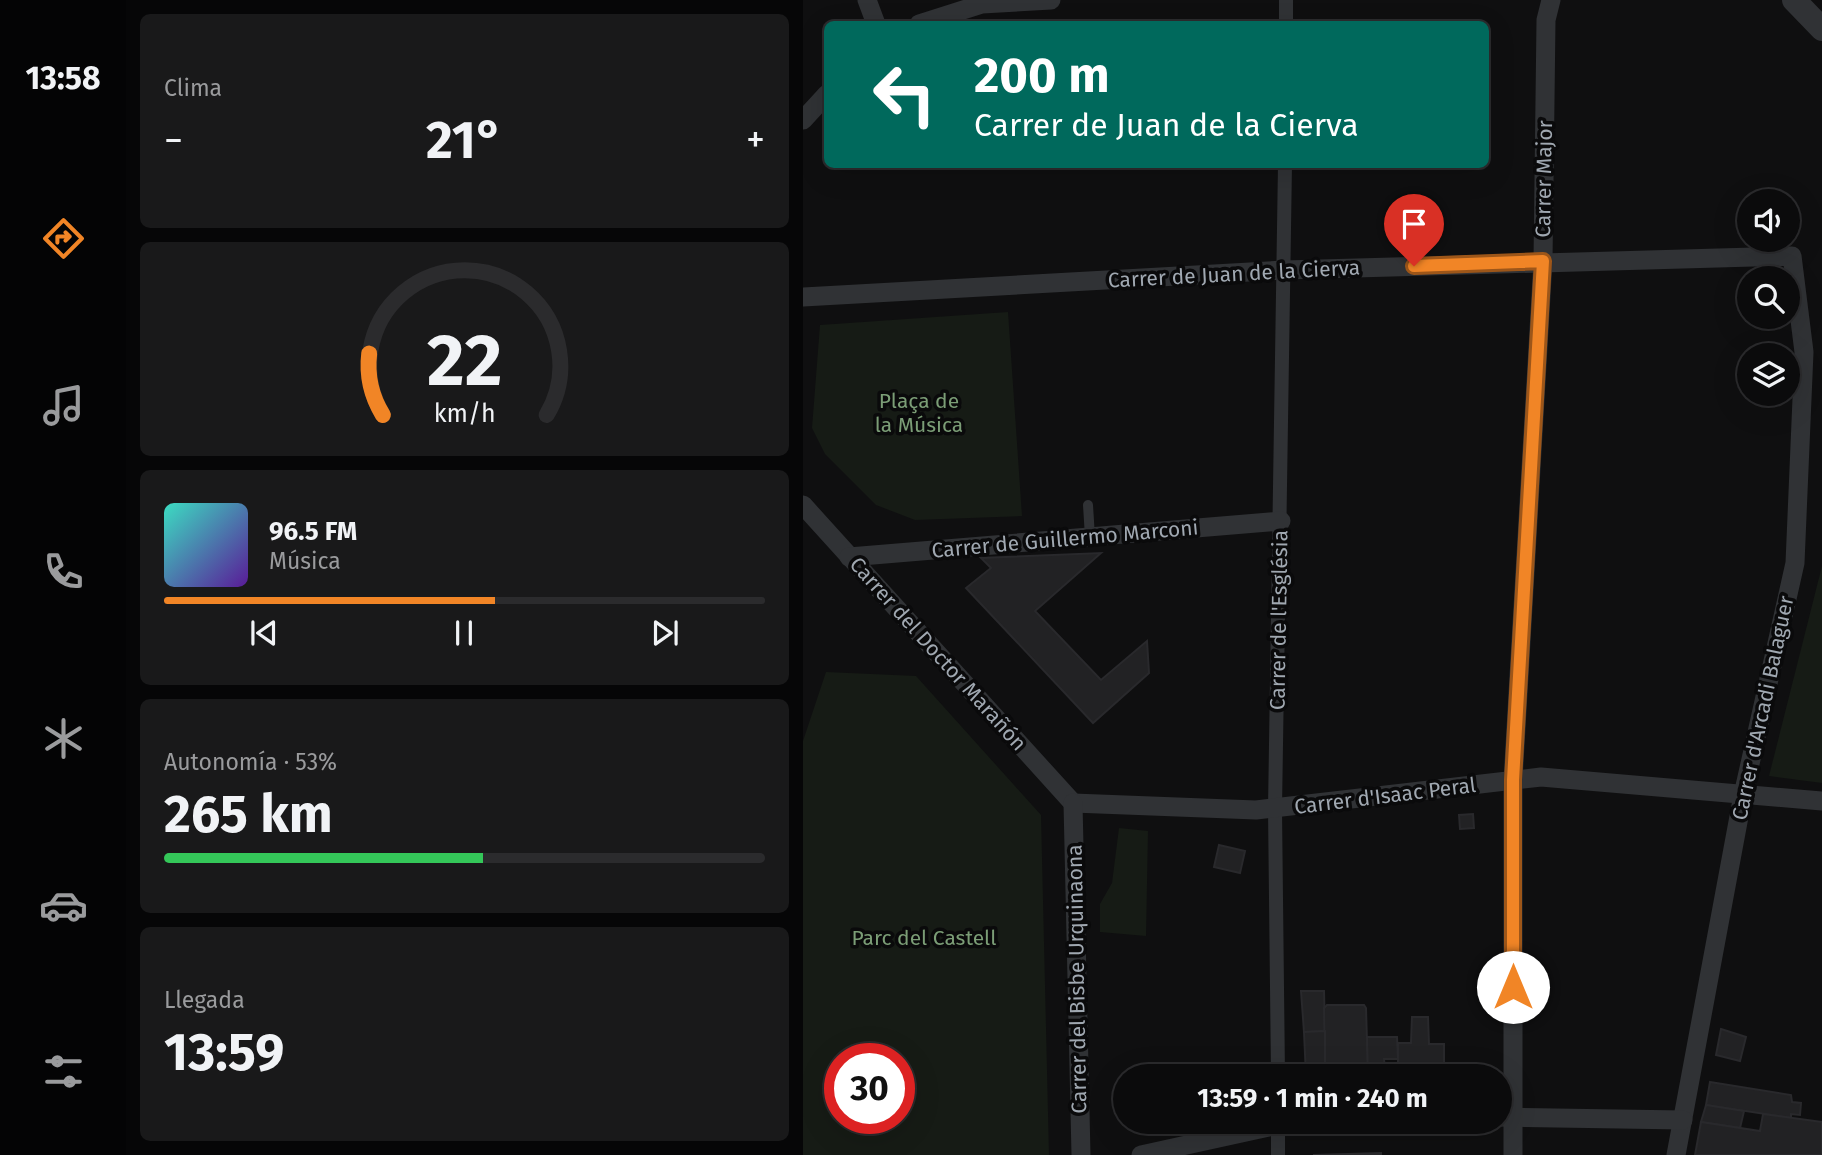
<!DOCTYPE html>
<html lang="es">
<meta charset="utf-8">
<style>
body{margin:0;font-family:"Fira Sans",sans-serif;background:#19191a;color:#f1f3f6;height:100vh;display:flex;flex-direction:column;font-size:26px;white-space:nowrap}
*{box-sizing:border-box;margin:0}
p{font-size:23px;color:#9a9b9d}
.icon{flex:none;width:38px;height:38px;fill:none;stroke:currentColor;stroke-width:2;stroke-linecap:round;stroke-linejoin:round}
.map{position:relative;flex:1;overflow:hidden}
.sheet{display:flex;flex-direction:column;gap:14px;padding:14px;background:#060607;width:677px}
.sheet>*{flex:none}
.top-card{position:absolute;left:21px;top:21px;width:665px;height:147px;border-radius:10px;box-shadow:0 7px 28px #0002,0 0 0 2px #2b2b2d;background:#00695c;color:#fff;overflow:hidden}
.controls{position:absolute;left:934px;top:189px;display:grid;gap:14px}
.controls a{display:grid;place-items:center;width:63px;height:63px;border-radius:50%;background:#0b0b0c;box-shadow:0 7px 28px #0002,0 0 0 2px #2b2b2d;font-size:35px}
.speed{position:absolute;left:21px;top:1043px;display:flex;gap:14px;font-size:35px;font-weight:700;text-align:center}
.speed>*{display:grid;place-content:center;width:91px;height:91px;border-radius:50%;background:#0b0b0c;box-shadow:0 7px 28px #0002,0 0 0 2px #2b2b2d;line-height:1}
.speed .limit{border:10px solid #d22;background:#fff;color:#111}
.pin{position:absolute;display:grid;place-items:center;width:60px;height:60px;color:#fff;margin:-72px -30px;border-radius:50% 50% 50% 0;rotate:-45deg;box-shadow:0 0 7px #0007}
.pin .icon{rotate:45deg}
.me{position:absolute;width:77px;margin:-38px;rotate:0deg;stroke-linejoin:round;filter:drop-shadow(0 0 5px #0008)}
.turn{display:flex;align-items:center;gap:24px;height:147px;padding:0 35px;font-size:32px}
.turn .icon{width:91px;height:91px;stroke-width:2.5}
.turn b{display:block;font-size:49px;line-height:60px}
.big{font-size:52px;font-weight:700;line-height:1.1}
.sheet .widget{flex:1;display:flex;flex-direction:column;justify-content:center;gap:10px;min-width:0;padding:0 24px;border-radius:10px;background:#19191a}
.sheet .dial{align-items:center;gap:0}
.dial svg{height:182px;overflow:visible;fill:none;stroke:#2b2b2d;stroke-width:7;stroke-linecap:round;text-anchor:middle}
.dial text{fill:#f1f3f6;stroke:none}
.song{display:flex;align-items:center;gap:21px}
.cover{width:84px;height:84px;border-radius:10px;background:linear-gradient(135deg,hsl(170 70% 55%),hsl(270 70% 35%))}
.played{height:7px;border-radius:4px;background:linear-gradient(90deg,#f18526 55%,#2b2b2d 55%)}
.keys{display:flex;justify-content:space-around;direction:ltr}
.heat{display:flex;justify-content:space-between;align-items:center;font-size:38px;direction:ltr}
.charge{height:10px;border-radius:5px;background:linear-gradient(90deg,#34c759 53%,#2b2b2d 0)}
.trip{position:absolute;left:310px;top:1064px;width:399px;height:70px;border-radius:35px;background:#0b0b0c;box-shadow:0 7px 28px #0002,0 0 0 2px #2b2b2d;font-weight:700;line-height:70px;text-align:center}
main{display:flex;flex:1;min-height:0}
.tabs{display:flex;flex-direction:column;width:126px;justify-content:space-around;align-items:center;background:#040405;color:#9a9b9d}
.tabs .icon{width:49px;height:49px}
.tabs .active{color:#f18526}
.tabs b{font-size:32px;color:#f1f3f6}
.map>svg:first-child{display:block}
.green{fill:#161b15;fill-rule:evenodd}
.building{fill:#222224;stroke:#29292c;stroke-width:2}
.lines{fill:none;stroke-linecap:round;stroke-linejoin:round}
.service{stroke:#303235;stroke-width:10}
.pedestrian{stroke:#303235;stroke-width:14}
.minor{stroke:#303235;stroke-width:19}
.tertiary{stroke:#303235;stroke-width:24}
.route-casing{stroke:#9d5619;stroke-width:18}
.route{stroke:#f18526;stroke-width:12}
.labels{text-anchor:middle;stroke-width:7;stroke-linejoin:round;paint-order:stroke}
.street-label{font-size:21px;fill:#a0a8b1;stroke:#0a0a0b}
.park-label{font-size:21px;fill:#7b9d76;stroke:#0a0a0b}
</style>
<main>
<nav class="tabs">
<b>13:58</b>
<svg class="icon active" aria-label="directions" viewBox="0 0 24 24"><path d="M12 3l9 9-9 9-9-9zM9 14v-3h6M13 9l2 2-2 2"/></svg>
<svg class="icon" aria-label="music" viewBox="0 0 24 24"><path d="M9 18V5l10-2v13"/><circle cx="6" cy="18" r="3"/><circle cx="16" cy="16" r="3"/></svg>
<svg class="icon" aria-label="phone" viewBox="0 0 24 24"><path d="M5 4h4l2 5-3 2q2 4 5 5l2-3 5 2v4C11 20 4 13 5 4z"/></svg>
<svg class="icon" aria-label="climate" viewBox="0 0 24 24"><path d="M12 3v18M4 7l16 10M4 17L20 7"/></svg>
<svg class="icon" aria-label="car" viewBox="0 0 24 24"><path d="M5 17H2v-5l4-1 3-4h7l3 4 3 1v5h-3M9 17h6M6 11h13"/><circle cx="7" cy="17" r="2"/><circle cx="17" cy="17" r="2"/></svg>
<svg class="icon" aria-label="filters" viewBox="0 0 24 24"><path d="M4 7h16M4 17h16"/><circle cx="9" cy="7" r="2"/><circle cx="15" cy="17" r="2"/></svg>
</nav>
<section class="sheet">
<div class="widget"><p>Clima</p>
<div class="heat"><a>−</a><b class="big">21°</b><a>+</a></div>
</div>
<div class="widget dial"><svg viewBox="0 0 100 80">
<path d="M14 69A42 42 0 1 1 86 69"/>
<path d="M14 69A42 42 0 0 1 8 42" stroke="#f18526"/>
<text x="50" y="56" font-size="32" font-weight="700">22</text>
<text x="50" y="72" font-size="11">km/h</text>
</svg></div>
<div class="widget">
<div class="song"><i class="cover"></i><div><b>96.5 FM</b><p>Música</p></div></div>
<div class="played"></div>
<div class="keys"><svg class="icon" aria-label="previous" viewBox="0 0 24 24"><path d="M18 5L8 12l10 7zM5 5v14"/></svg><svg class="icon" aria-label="pause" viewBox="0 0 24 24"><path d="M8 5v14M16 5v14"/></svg><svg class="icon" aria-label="next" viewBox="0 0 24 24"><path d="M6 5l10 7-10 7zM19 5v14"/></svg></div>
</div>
<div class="widget"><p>Autonomía · 53%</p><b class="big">265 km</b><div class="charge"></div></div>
<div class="widget"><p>Llegada</p><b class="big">13:59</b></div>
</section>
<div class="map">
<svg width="1019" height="1155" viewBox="0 0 1019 1155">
<rect width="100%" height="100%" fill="#0f0f10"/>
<g class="green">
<path d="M205 312 219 516 112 520 73 505 22 454 9 428 17 325Z"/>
<path d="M1019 566V783L966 776Z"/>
<path d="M23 672 113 676 238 815 246 1155H0V741ZM37 1059H96V1118H37Z"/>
<path d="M316 828 345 831 343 936 297 932V904L309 883Z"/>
</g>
<g class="building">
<path d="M298 553 232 611 298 680 344 641 346 673 290 723 163 588 188 568 178 558Z"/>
<path d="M670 814 671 828 657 829 656 815Z"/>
<path d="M416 845 442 851 437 873 411 867Z"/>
<path d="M498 991H521L522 1031 501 1032Z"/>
<path d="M524 1005H561L563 1008 565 1076H522L521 1008Z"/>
<path d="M609 1017H625L626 1044H641V1076H595V1043H608Z"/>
<path d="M918 1029 943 1037 937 1061 913 1055Z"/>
<path d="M522 1031V1076H503L501 1032Z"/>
<path d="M564 1037H594L595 1059H581L582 1069H595V1076H565Z"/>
<path d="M907 1082 988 1095 989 1102 998 1103 997 1115 988 1114V1118L903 1105Z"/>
<path d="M903 1105 941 1111 937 1128 898 1122Z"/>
<path d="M960 1114 1019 1122V1155H892L898 1122 957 1131Z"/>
<path d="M578 1153V1155H510Z"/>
</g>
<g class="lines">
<path class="service" d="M285 505 287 537"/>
<g class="pedestrian">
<path d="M483 24V0"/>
<path d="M475 1076 472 809 482 164"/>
<path d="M475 1155V1122"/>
</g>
<g class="minor">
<path d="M64 0 73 24"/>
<path d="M116 24 179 4 248 0"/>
<path d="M0 120 24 94"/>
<path d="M0 297 481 270 989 256 1001 352 992 563 940 795 873 1155"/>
<path d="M0 505 270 803"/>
<path d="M46 557 478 521"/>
<path d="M270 803 453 810 738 777 1019 801"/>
<path d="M270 803 278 1155"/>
<path d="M696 1117 880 1120"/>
<path d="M338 1155 488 1122"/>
<path d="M710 1155V780L740 261 743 20 748 0"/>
</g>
<path class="tertiary" d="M991 0 1019 29"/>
</g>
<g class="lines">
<defs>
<path id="route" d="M611 266 740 261 710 780V987"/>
</defs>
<use href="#route" class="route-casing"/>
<use href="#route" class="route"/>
</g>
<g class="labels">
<g class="street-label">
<text transform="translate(741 179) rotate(-89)" y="7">Carrer Major</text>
<text transform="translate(431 274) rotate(-3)" y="7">Carrer de Juan de la Cierva</text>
<text transform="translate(262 539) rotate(-5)" y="7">Carrer de Guillermo Marconi</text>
<text transform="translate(476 620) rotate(-89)" y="7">Carrer de l'Església</text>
<text transform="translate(135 654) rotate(48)" y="7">Carrer del Doctor Marañón</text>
<text transform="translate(960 708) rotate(-78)" y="7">Carrer d'Arcadi Balaguer</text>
<text transform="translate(582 796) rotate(-7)" y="7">Carrer d'Isaac Peral</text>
<text transform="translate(274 979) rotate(-91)" y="7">Carrer del Bisbe Urquinaona</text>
</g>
<g class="park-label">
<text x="116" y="408">Plaça de<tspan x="116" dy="24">la Música</tspan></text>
<text x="121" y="945">Parc del Castell</text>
</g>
</g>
</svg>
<div class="controls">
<a><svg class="icon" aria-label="sound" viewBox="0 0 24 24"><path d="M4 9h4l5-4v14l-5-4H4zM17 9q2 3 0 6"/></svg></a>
<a><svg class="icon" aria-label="search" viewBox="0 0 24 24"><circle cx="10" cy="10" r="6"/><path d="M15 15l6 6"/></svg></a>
<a><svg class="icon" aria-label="layers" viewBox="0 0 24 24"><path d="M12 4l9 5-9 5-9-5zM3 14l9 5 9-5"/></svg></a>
</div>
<div class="speed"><div class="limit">30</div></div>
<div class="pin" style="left:611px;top:266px;background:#d93025"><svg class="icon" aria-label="arrive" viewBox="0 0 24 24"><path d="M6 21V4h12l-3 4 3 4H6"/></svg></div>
<svg class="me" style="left:710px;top:987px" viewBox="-20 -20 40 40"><circle r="19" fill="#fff"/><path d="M0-13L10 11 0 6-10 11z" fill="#f18526"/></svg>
<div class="trip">13:59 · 1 min · 240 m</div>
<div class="top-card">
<div class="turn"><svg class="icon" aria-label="left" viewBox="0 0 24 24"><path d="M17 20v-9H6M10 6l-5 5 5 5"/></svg><div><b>200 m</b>Carrer de Juan de la Cierva</div></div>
</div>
</div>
</main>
